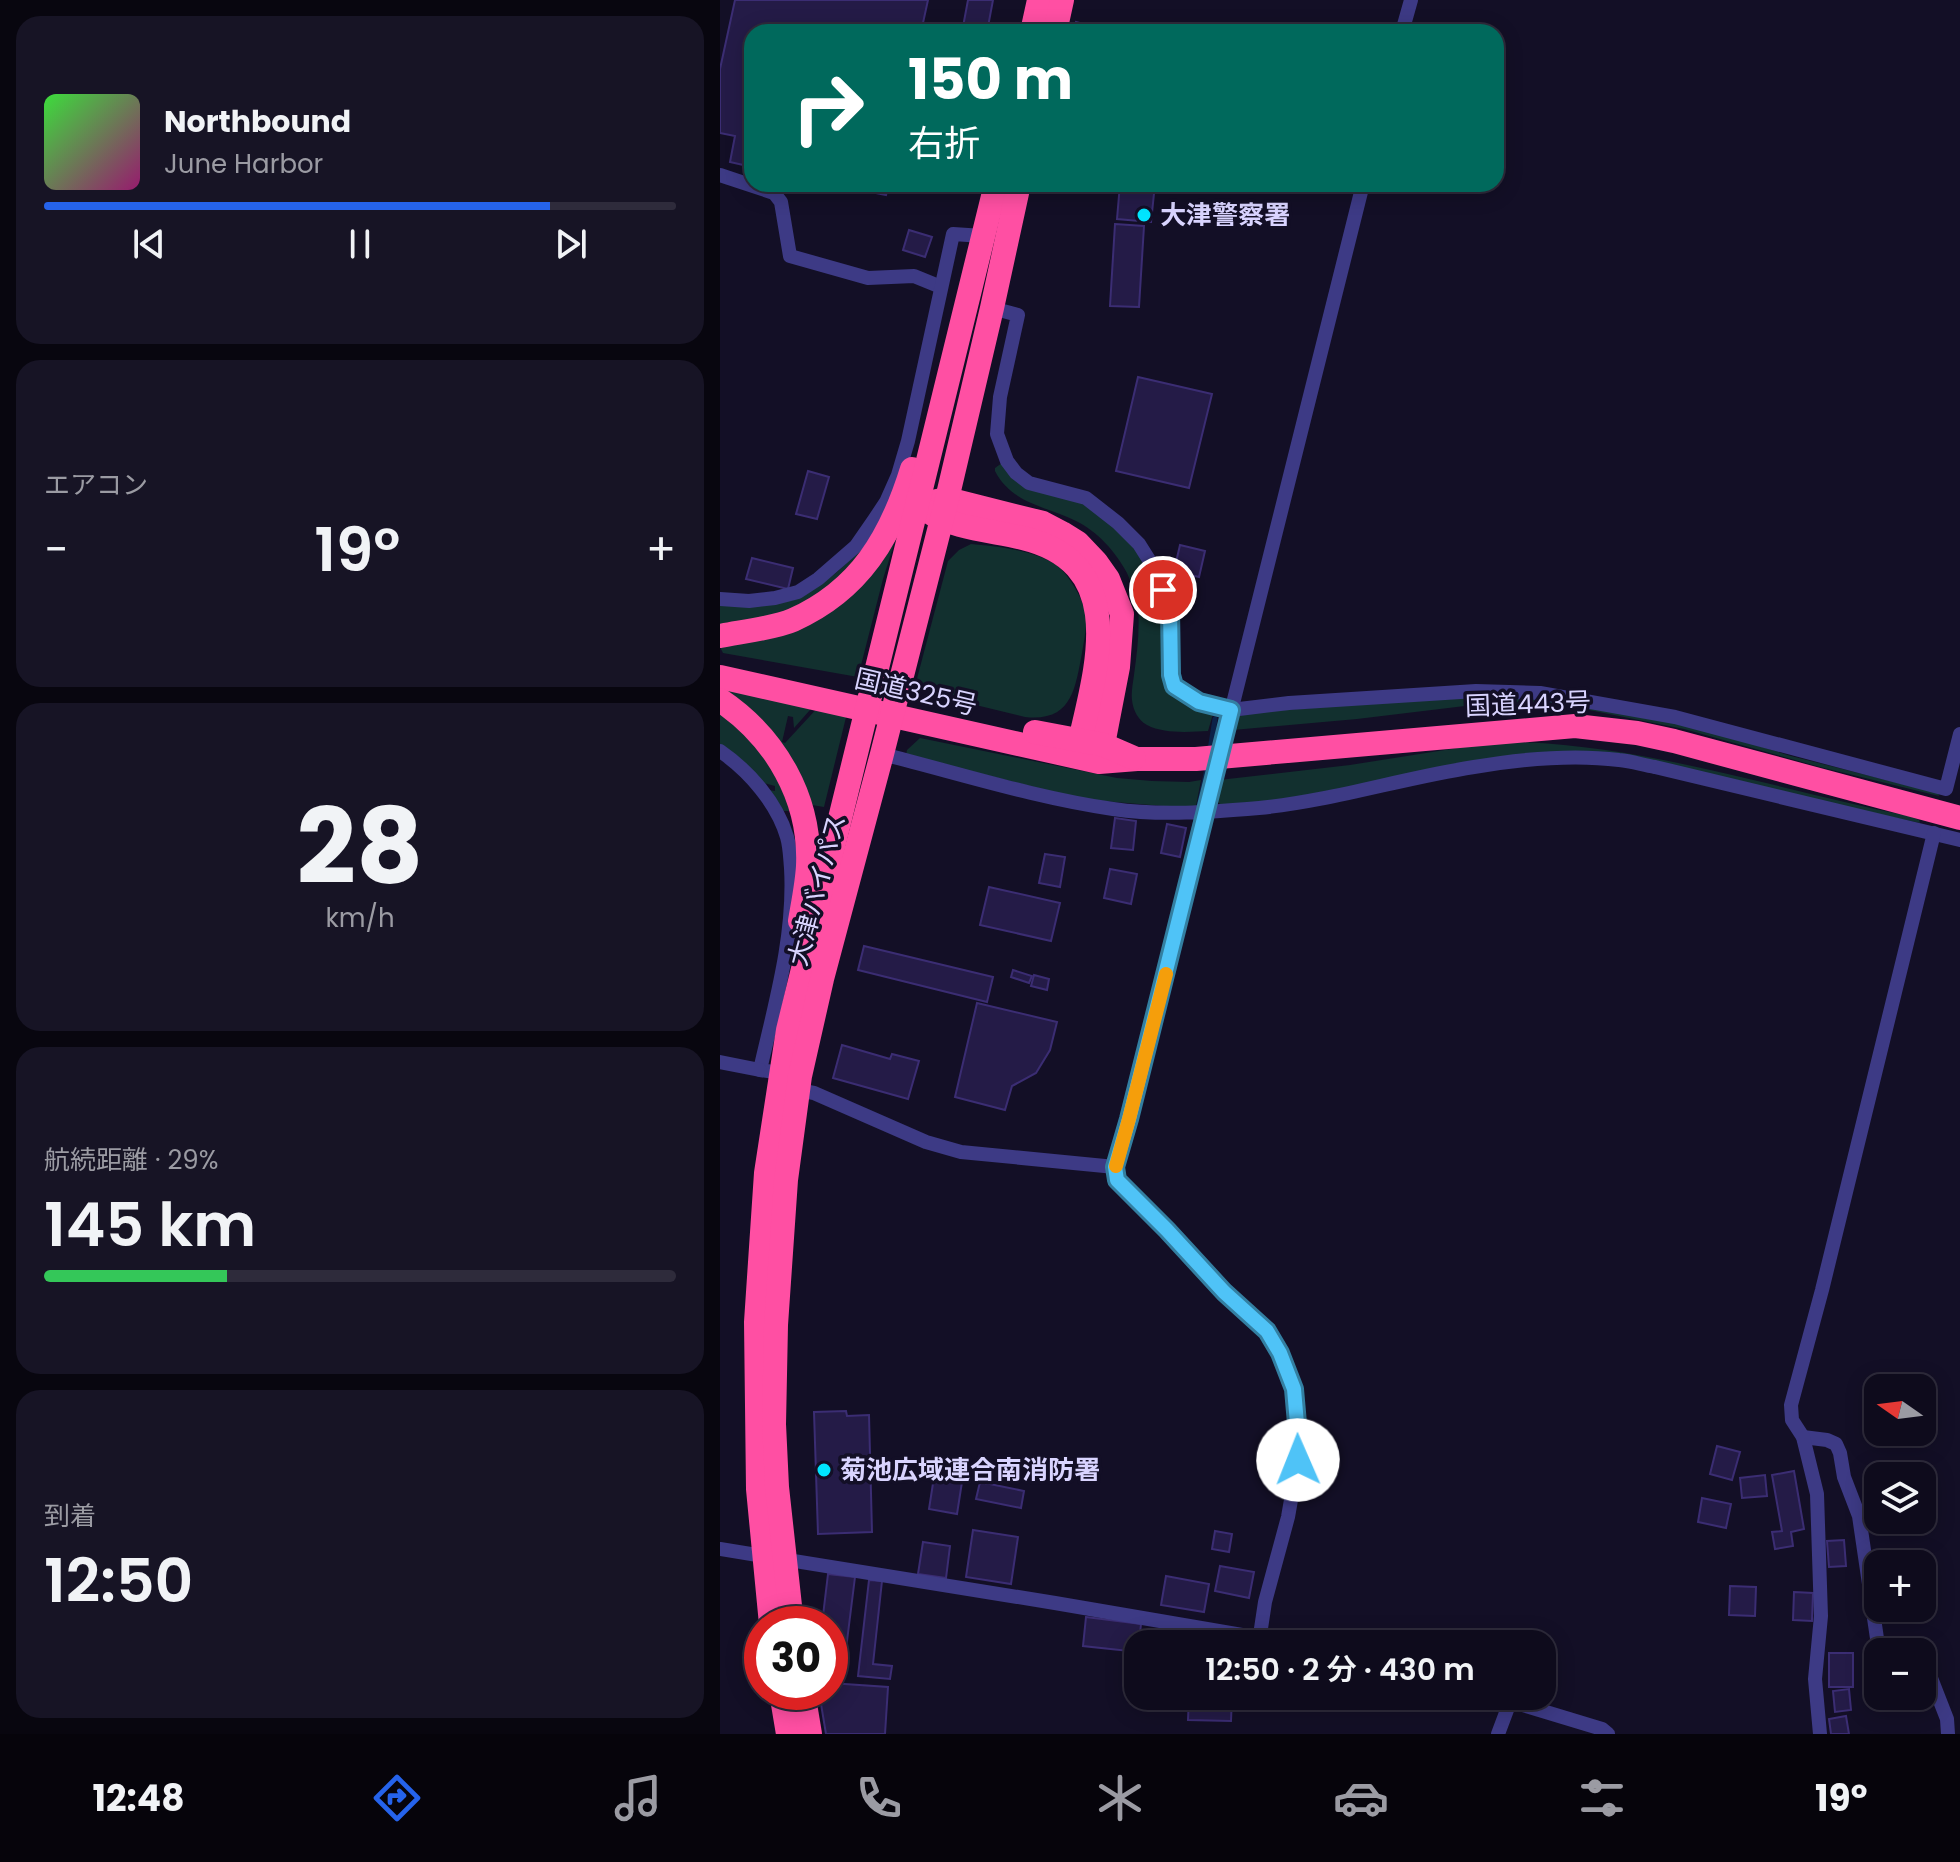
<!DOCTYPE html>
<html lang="ja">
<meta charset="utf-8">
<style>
body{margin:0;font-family:Poppins,"Noto Sans JP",sans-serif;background:#171425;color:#f1f3f6;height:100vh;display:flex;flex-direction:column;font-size:30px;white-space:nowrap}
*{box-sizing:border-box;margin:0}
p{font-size:26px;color:#9b9ba3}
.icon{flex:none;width:44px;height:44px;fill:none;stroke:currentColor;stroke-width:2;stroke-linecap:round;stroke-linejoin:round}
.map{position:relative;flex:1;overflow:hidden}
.side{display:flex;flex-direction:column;gap:16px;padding:16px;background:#08060f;width:720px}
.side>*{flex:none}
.top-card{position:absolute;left:24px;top:24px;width:760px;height:168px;border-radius:24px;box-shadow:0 4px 20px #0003,0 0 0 2px #2e2b3b;background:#00695c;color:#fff;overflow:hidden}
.needle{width:52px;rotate:284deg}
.tools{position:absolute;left:1144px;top:1374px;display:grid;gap:16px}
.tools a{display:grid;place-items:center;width:72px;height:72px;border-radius:16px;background:#0e0b1c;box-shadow:0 4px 20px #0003,0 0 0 2px #2e2b3b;font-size:40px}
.speed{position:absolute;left:24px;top:1606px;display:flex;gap:16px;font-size:40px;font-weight:700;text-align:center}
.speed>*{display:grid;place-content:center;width:104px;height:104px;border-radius:50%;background:#0e0b1c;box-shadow:0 4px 20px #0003,0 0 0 2px #2e2b3b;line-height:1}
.speed .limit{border:12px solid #d22;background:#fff;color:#111}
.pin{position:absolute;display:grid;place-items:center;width:68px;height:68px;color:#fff;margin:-34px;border:4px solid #fff;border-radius:50%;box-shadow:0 2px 8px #0007}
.me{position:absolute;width:88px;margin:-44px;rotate:359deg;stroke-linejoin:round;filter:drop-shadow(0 0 6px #0008)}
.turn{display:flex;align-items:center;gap:28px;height:168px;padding:0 32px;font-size:36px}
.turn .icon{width:104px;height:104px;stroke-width:2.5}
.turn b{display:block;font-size:56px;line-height:68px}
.big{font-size:60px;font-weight:600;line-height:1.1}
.side .tile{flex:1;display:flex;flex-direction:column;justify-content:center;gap:12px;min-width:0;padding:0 28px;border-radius:24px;background:#171425}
.side .dial{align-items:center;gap:0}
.dial b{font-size:104px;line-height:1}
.song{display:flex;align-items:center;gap:24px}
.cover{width:96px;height:96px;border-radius:12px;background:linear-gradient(135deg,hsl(120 70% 55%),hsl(320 70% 35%))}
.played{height:8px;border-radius:4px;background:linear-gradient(90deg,#2563eb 80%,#2e2b3b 80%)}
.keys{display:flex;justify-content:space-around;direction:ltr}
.heat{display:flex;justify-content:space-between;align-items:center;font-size:44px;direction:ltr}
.charge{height:12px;border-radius:6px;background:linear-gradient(90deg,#34c759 29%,#2e2b3b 0)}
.trip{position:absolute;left:404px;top:1630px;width:432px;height:80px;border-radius:24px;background:#0e0b1c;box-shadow:0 4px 20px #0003,0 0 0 2px #2e2b3b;font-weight:600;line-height:80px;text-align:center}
.menu{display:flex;height:128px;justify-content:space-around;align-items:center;background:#06040b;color:#9b9ba3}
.menu .icon{width:56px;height:56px}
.menu .on{color:#2563eb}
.menu b{font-size:36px;color:#f1f3f6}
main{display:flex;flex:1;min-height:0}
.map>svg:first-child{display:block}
.green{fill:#12302f}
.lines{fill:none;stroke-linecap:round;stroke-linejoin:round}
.stream{stroke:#0c2248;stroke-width:5}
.building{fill:#241b47;stroke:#3b2d73;stroke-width:2}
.street{stroke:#3d3a85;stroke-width:14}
.highway{stroke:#ff4fa3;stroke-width:24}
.route-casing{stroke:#337fa1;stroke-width:20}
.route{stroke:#4fc3f7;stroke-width:14}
.slow{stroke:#f59e0b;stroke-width:14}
.poi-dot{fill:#00e5ff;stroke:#130f26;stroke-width:3}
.labels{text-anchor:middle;stroke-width:7;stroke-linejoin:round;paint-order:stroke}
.poi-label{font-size:26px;font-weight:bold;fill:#d9d4ff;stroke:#130f26;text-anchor:start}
.street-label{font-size:26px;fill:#d9d4ff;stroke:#130f26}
</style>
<main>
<section class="side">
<div class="tile">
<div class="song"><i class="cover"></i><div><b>Northbound</b><p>June Harbor</p></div></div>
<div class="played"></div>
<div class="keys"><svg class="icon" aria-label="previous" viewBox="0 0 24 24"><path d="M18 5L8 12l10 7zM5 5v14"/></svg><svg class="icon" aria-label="pause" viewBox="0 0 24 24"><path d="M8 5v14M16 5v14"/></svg><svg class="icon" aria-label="next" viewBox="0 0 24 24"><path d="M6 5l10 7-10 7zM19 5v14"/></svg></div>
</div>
<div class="tile"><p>エアコン</p>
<div class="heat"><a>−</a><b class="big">19°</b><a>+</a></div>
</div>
<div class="tile dial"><b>28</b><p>km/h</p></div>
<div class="tile"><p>航続距離 · 29%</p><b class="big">145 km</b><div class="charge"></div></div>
<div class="tile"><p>到着</p><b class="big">12:50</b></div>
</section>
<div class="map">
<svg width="1240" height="1734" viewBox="0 0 1240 1734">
<rect width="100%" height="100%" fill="#130f26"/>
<g class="green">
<path d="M282 463 380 512 424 559 444 608 446 670 505 716 503 731 496 732 499 717 493 714 488 731C469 732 444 734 427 725 418 720 413 710 412 700 411 692 413 683 414 675 417 653 420 630 418 608 416 596 412 584 407 573 396 552 377 531 356 521 326 506 292 504 275 471V468Z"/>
<path d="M186 506 163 579 138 677 3 653 1 649V645L85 621Z"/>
<path d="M160 534 89 606 0 630V605L98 586 116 573 138 552Z"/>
<path d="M251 544C276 546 321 551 340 568 350 578 361 596 365 610 368 623 364 641 362 653 355 689 352 722 305 717L194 690 228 561 239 550Z"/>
<path d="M0 682 97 702 74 728 73 717 68 716 62 742 65 743 102 703 128 709 104 807 86 804 18 704Z"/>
<path d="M789 696 859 704 915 713 1020 740 1071 756 1218 793 1219 796 1100 767 964 729 869 710 753 705 637 719 513 730 515 716 523 713 727 698Z"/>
<path d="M0 709 19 724 55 771 70 811H64L48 790 55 791V786L40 782 0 744Z"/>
<path d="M200 738 397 778 432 781 469 782 481 780 476 806 467 808 383 801 350 796 186 755 187 750Z"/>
<path d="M796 742C930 746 1059 790 1189 816L1199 820 1200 823 877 754 556 801 501 805 495 799 499 780 630 765 763 744Z"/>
</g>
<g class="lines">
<g class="stream">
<path d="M490 750 495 719"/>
<path d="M468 856 488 764"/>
</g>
</g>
<g class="building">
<path d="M15 0H208L201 32H32V167L10 162 15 136 0 133V69Z"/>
<path d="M248 0H273L267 32H242Z"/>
<path d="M356 22 393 32H353Z"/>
<path d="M112 184H169L166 195Z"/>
<path d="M400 184H435L431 222 397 219Z"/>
<path d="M395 224 424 226 419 307 390 306Z"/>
<path d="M189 230 212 237 205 257 183 250Z"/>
<path d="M418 377 492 394 469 488 396 471Z"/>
<path d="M88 471 109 477 97 519 76 514Z"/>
<path d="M460 545 485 551 479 577 454 571Z"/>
<path d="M32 558 73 568 68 589 26 579Z"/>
<path d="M395 818 416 821 413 850 391 848Z"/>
<path d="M447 824 466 828 460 857 441 853Z"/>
<path d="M325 854 345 857 340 887 319 883Z"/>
<path d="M390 869 417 874 411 904 384 898Z"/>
<path d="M269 887 340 903 331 941 260 925Z"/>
<path d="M144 946 273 977 267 1002 138 970Z"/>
<path d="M293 970 312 976 309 983 291 977Z"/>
<path d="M314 975 329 979 327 990 311 986Z"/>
<path d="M257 1003 337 1022 330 1050 316 1073 292 1086 285 1110 235 1097Z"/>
<path d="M122 1045 170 1059 172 1054 199 1061 188 1099 113 1078Z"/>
<path d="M126 1411 127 1416 149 1415 152 1532 98 1534 94 1412Z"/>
<path d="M997 1446 1020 1452 1012 1480 990 1474Z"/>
<path d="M1074 1471 1084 1529 1071 1532 1073 1546 1055 1549 1052 1532 1062 1531 1052 1475Z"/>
<path d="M1045 1475 1047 1496 1022 1498 1020 1478Z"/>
<path d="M214 1477 242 1482 237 1514 209 1509Z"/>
<path d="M260 1482 304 1491 301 1508 256 1499Z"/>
<path d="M982 1498 1011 1504 1006 1528 978 1522Z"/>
<path d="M253 1530 298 1537 291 1584 246 1577Z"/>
<path d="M495 1531 512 1534 509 1552 492 1549Z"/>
<path d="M1124 1540 1126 1566 1109 1567 1107 1541Z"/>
<path d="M203 1542 230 1546 226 1578 198 1574Z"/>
<path d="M500 1566 534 1572 529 1598 495 1591Z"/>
<path d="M108 1574 135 1577 125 1657 110 1656 112 1644H110V1624H102Z"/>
<path d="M446 1576 489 1584 484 1612 441 1605Z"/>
<path d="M149 1580 162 1581 153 1664 172 1666 170 1679 138 1676Z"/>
<path d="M1010 1586 1036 1587 1035 1616 1009 1615Z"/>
<path d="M1074 1592 1093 1593 1092 1621 1073 1620Z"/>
<path d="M366 1617 421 1624 418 1652 363 1646Z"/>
<rect x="1109" y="1653" width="24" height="34"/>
<path d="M110 1683 168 1687 165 1734H106L99 1692H110Z"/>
<path d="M1129 1689 1131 1710 1115 1712 1113 1691Z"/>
<path d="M469 1696H512L511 1721 468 1720Z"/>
<path d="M1173 1696 1174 1710 1160 1711 1159 1697Z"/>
<path d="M1126 1716 1129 1734H1111L1109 1719Z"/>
</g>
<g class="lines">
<g class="street">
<path d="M682 32 691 0"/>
<path d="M0 175 54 193 61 202 70 256 148 278 194 276 221 287"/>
<path d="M272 308 298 315 280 397 277 434 287 461 296 473 309 483 366 498 398 523 419 544 436 571 450 609 451 675 454 686 479 702 511 710 569 703 756 691 820 693 955 717 1226 789 1240 734"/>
<path d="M0 599 29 601 55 598 78 592 98 579 136 546 154 520 166 502 178 475 188 441 233 234 263 236"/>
<path d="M0 751C29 771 57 803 67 837 70 847 70 858 71 868 75 936 55 1004 40 1070L68 1074"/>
<path d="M162 754C238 773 316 798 393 809 441 816 491 812 539 808 612 801 682 778 754 767 801 759 852 754 899 760 911 761 923 765 935 767L1240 840"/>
<path d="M0 1062 40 1070"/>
<path d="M78 1090 94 1093 206 1142 241 1152 395 1167 409 1119 643 184"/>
<path d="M395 1167 397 1180 447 1230 504 1292 547 1331 560 1353 574 1389 578 1435V1460L568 1517 545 1602 540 1635"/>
<path d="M1083 1437 1107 1440 1116 1444 1120 1453 1124 1477 1139 1516 1159 1652"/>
<path d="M0 1549 335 1603 522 1635 631 1644"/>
<path d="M1202 1675 1211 1678 1227 1719 1228 1734"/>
<path d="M773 1696 882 1729 888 1734"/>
<path d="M778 1734 790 1702"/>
<path d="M1100 1734 1095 1679 1101 1616 1097 1494 1083 1437 1072 1420 1071 1405 1102 1290 1214 833"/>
</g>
<g class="highway">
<path d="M312 32 319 0"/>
<path d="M335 32 342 0"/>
<path d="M212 502 227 499 323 523 342 533 358 543 376 562 388 579 402 614 398 667 380 760"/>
<path d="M209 512C232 528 274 531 303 538 414 565 374 675 357 754"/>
<path d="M0 636C20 632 55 628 73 620 140 590 171 537 192 469"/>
<path d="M0 677 379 762 417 759H476L855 726 917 733 954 741 1240 818"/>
<path d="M0 700C55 737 91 798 88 866 87 884 83 903 80 921"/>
<path d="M315 732 384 745 414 758"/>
<path d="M51 1624 38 1489 36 1322 46 1173 68 1030 276 184"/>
<path d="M72 1624 57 1487 54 1424 56 1325 66 1180 80 1076 102 979 162 754 227 499 272 308 299 184"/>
<path d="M61 1692 68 1734"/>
<path d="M83 1692 90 1734"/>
</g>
</g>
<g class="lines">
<defs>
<path id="route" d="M443 590 450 609 451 675 454 686 479 702 511 710 409 1119 395 1167 397 1180 447 1230 504 1292 547 1331 560 1353 574 1389 578 1435V1460"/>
</defs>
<use href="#route" class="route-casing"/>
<use href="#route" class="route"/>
<path class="slow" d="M396 1166 409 1119 446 974"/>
</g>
<g class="poi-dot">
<circle cx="424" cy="215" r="8"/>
<circle cx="104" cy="1470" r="8"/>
</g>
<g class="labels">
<g class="poi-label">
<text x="440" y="224">大津警察署</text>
<text x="120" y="1479">菊池広域連合南消防署</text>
</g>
<g class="street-label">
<text transform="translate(196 692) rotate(13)" y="9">国道325号</text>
<text transform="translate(808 704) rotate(-2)" y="9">国道443号</text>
<text transform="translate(97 890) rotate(-75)" y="9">大津バイパス</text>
</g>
</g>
</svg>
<div class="tools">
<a><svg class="needle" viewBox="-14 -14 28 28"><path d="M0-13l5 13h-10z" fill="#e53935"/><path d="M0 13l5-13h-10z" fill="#9b9ba3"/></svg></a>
<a><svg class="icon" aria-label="layers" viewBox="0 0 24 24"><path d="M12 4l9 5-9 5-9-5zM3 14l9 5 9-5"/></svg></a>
<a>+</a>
<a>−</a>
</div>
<div class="speed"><div class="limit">30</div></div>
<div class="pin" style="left:443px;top:590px;background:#d93025"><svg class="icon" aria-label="arrive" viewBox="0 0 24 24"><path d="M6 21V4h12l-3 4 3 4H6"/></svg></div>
<svg class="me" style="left:578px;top:1460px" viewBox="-20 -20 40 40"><circle r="19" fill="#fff"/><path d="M0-13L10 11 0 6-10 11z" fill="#4fc3f7"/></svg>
<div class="trip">12:50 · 2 分 · 430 m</div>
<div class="top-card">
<div class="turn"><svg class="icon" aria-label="right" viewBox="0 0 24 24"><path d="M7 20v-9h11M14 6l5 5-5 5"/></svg><div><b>150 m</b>右折</div></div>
</div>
</div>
</main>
<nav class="menu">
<b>12:48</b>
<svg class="icon on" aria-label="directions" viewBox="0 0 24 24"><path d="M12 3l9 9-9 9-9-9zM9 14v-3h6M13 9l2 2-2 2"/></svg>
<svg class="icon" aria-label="music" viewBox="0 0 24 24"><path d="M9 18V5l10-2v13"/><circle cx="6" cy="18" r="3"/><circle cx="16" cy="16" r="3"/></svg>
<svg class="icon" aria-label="phone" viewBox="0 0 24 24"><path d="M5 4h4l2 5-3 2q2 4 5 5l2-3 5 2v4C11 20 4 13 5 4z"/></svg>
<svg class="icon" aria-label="climate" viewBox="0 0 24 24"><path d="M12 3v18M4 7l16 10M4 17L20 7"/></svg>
<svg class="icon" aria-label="car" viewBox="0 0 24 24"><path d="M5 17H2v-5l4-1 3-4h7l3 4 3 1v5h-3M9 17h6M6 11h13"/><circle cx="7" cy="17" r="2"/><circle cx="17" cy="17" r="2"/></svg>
<svg class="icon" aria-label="filters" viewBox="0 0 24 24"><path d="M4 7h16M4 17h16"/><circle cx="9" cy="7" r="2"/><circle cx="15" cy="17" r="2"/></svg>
<b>19°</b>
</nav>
